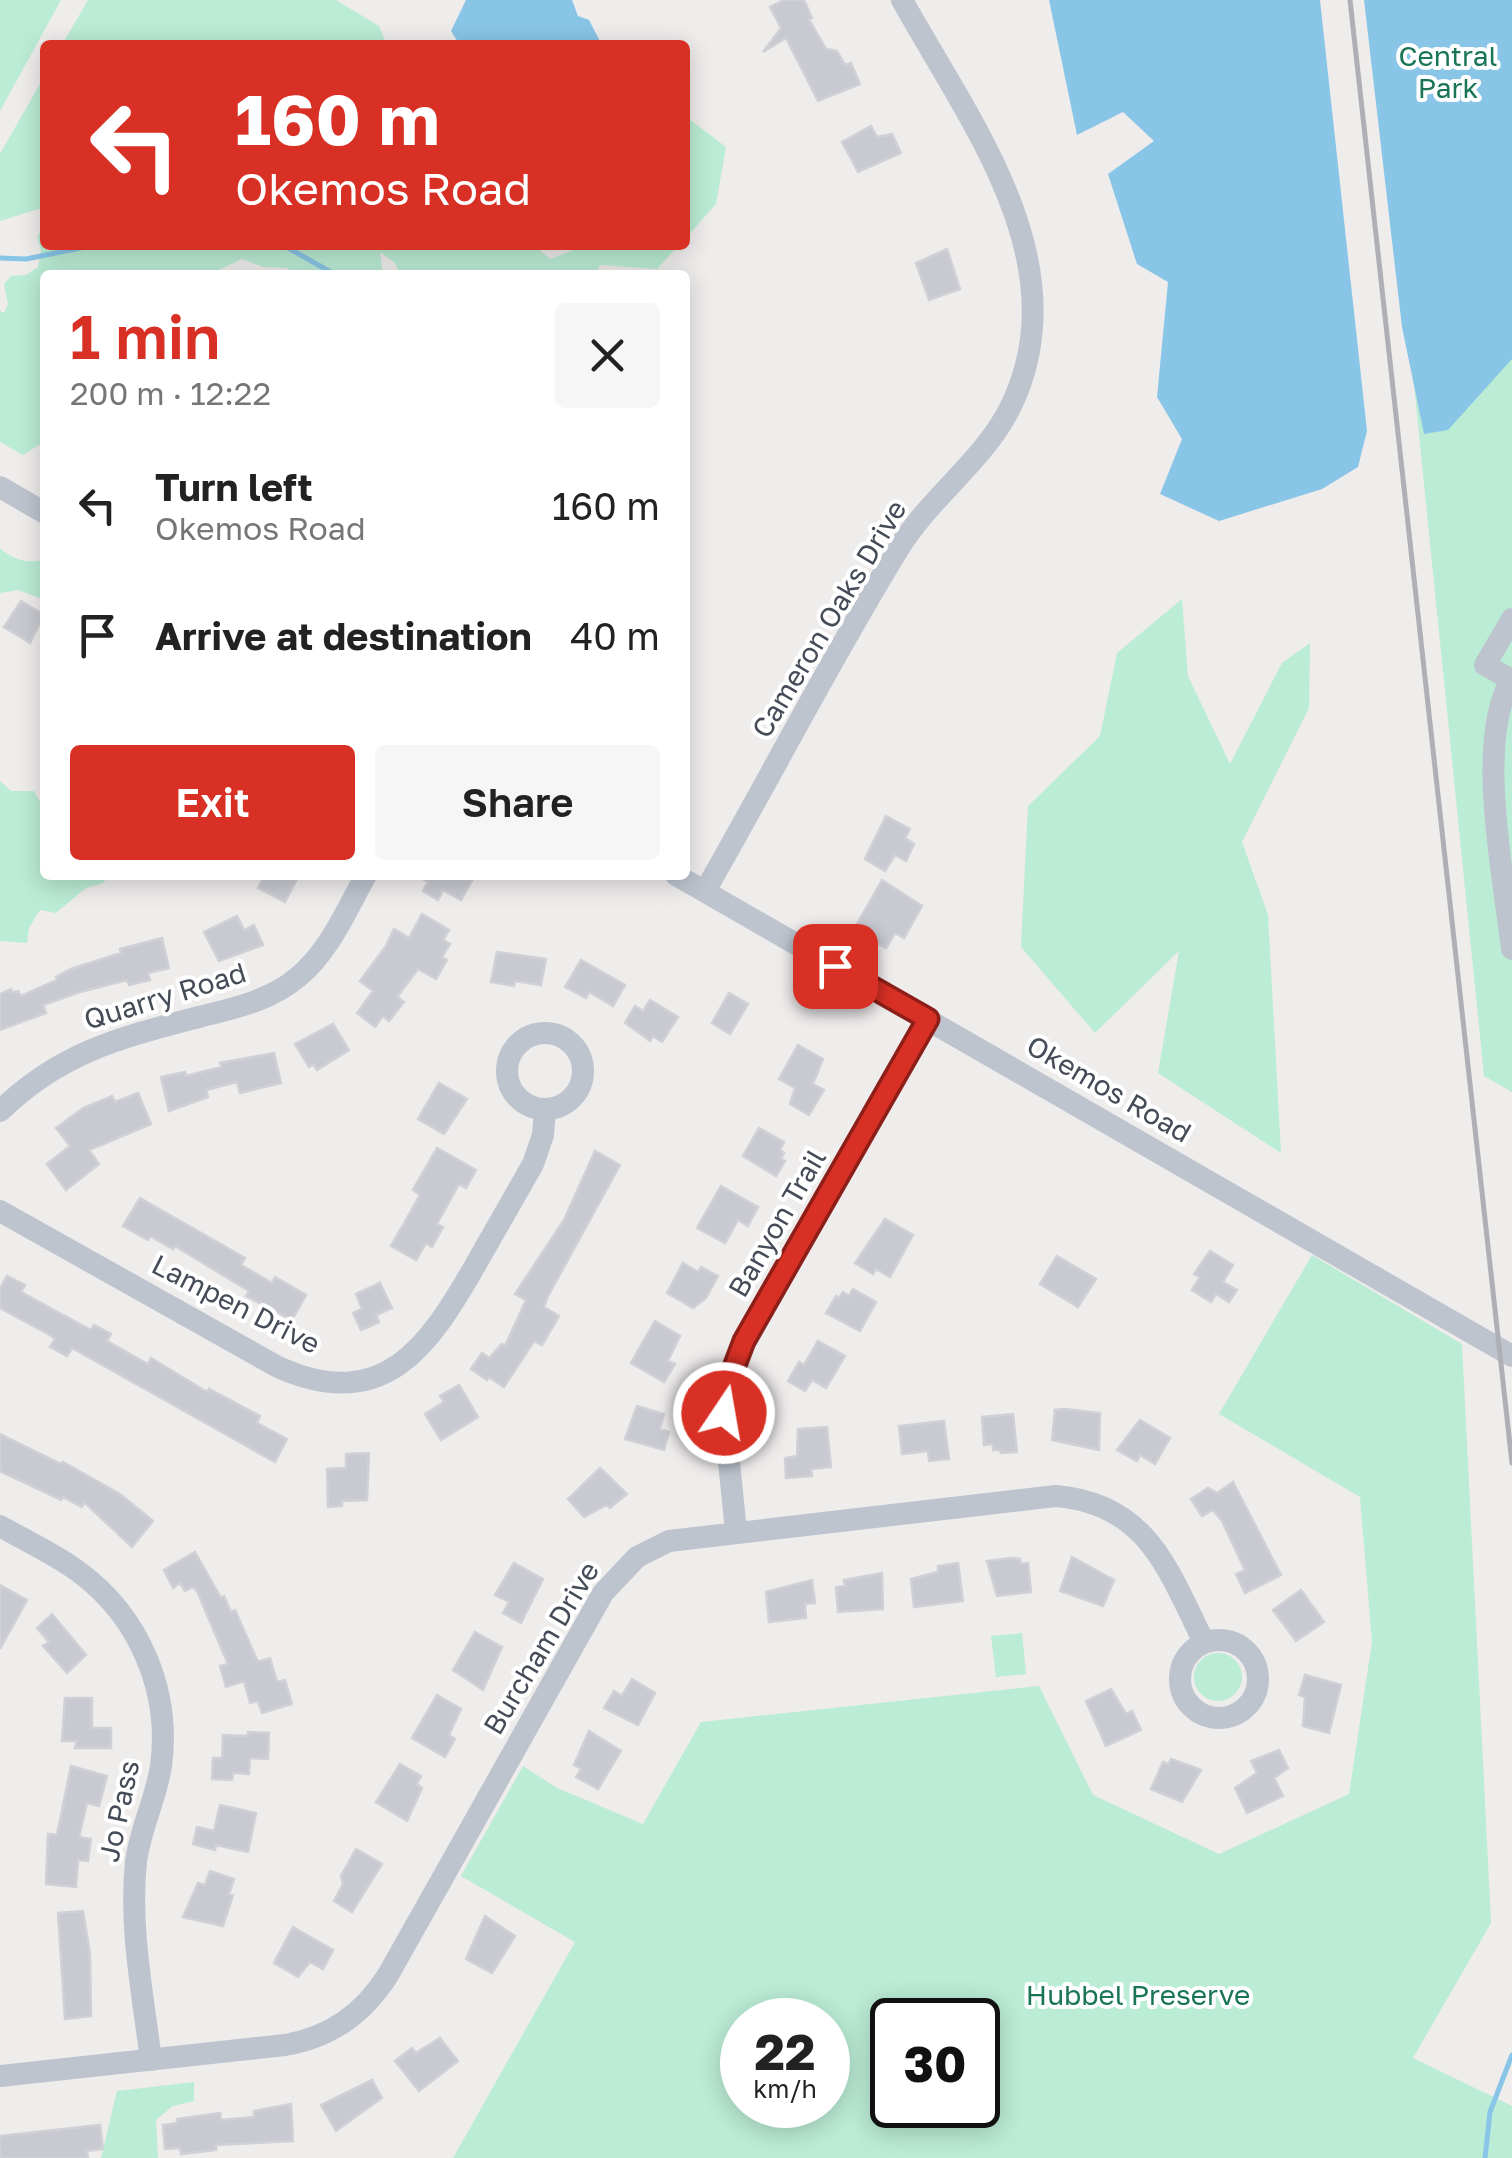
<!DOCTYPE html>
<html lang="en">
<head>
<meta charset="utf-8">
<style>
	body { margin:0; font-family:"Golos Text",sans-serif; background:#f6f6f6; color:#222; height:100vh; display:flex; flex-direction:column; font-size:38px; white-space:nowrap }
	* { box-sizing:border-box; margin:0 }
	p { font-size:32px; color:#767676 }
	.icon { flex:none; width:55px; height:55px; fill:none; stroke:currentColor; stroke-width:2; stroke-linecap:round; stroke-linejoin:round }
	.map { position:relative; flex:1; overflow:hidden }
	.sheet { position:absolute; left:40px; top:270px; width:650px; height:610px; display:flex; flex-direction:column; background:#fff; border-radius:10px; box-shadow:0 5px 25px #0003 }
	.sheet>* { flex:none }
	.banner { position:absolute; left:40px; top:40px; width:650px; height:210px; border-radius:10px; box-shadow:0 5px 25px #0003; background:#d93025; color:#fff; overflow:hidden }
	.speed { position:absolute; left:720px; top:1998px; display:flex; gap:20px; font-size:50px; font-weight:700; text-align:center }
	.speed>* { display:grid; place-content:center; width:130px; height:130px; border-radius:50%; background:#fff; box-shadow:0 5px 25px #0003; line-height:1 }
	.speed small { font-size:25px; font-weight:400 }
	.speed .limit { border:5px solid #111; border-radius:15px; background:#fff; color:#111 }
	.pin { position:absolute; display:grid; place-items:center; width:85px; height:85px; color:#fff; margin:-42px; border-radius:20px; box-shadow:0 5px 15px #0006 }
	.me { position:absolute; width:110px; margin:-55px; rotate:12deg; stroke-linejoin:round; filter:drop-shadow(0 0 8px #0008) }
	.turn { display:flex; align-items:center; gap:35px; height:210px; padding:0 30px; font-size:45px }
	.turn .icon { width:130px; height:130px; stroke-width:2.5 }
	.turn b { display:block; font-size:70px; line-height:85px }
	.round { display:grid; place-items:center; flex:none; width:105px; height:105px; border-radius:10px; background:#f6f6f6 }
	.headline { display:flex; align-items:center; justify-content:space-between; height:170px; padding:0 30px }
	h1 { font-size:60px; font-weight:600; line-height:75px; color:#d93025 }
	.action { display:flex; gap:20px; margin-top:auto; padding:20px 30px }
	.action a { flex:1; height:115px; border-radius:10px; background:#d93025; color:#fff; font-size:40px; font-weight:600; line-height:115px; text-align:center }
	.action a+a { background:#f6f6f6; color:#222 }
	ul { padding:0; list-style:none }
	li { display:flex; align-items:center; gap:30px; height:130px; padding:0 30px }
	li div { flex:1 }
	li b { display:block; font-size:38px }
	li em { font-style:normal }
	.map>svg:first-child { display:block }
</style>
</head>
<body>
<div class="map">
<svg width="1512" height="2158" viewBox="0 0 1512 2158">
	<rect width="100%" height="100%" fill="#efecec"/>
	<!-- green -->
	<path fill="#bbecd5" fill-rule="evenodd" d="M0,0H61L0,111Z
		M88,0H336L379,26L387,45H62Z
		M1375,0H1512V1092L1484,1076Z
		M45,75V207L0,221V154Z
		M685,116L726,147L716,204L685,239Z
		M45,222V245H349L356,249L358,245H534L550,259L587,245H679L657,269L600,265L596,275H400L395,263L380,252L383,275H289L288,268L263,267L242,259L208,275H45V441L23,455L0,442V311L4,313L8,304L4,284L11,276L26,275L38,267L41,250L37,237Z
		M0,548C11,559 30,565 45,559V600L18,590L0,593Z
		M1182,599L1188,676L1230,764L1282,663L1310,643L1309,708L1242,842L1268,915L1281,1153L1158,1073L1179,951L1095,1033L1021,947L1028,806L1100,736L1117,653Z
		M0,781L11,791H34L45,811V875H112L101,884L86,888L56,913L40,910L29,928L27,943L0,941Z
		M1312,1255L1462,1344L1491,1923L1413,2058L1512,2106V2158H453L575,1942L461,1876L523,1766L557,1788L643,1824L701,1722L1039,1686L1093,1795L1219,1854L1349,1794L1372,1642L1360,1497L1219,1414ZM742,2020H828V2105H742ZM892,2020H978V2105H892Z
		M1022,1633L1026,1674L996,1677L991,1636Z
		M1194 1677a24 24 0 1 1 48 0a24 24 0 1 1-48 0Z
		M194,2082V2101L173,2106L156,2120L158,2158H101L117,2091Z"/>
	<!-- water -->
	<path fill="#89c5e7" d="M466,0H572L578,16L589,20L602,45H460L451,31Z
		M1049,0H1320L1367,431L1358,467L1322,489L1219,521L1160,494L1182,439L1157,397L1168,282L1137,264L1108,174L1154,141L1123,112L1077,135Z
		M1364,0H1512V359L1448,430L1424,434L1402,327Z"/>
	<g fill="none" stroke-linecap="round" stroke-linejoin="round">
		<!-- stream -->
		<path stroke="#89c5e7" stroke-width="5" d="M283,245L336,275
			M0,258L26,259L95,245
			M1485,2158L1490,2112L1512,2055"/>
	</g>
	<!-- building -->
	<path fill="#c9cad1" stroke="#d0d1d7" stroke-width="2.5" d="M784,0H804L812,18L809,20L826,49L837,51L845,65L851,63L860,84L818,101L786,38L763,52L781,28L770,7Z
		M871,126L877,137L892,134L901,153L858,172L842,142Z
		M947,249L960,289L929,300L916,263Z
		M21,601L44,615L30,643L4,627Z
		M886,816L910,829L905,838L914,844L906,861L895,855L885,871L865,859Z
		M265,875H299L285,902L258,888Z
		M416,875H475L461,900L443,890L438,900L423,891L428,882Z
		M882,880L922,906L904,938L895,933L886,948L867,938L870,932L857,924Z
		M422,914L449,930L443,940L450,944L442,957L447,960L436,979L418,969L397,997L404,1002L389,1021L383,1016L375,1027L357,1013L373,991L360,981L386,946L394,929L409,938Z
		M237,916L244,930L254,925L263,945L219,961L204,932Z
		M162,938L169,968L148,973L150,980L129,985L127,980L80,992L43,1005L46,1013L0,1030V994L11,989L12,993L18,991L21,996L57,980L56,977L71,969L121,953L120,949Z
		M497,952L546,959L541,985L515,981L514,986L491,982Z
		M581,960L625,985L613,1006L589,992L586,998L565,987Z
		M729,993L748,1004L730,1034L712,1023Z
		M650,1000L678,1017L662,1042L653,1036L650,1041L625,1023L635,1006L643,1011Z
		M333,1024L349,1050L317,1070L313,1064L309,1067L295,1044Z
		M798,1045L823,1059L813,1084L824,1090L809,1115L790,1104L795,1088L779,1079Z
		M274,1053L281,1083L240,1093L237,1082L206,1090L208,1097L169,1111L161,1077L185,1072L186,1076L221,1067L220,1063Z
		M439,1083L467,1099L444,1134L418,1119Z
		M138,1093L151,1124L89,1150L99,1164L66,1190L47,1164L70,1146L56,1128L83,1108L112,1096L115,1102Z
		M759,1128L784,1142L780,1150L784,1153L781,1159L785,1161L776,1176L743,1156Z
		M437,1148L476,1170L466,1188L459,1184L437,1224L443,1227L432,1247L426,1243L416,1260L391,1246L420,1195L413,1190Z
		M595,1151L620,1165L547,1298L544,1307L559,1316L542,1345L534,1341L504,1387L489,1377L487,1380L471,1369L482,1353L489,1358L502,1344L505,1346L526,1300L515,1294L564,1220Z
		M721,1186L758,1207L748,1226L738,1220L725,1243L697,1228Z
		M140,1198L245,1258L241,1265L272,1283L275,1277L306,1295L292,1320L246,1296L249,1291L175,1246L173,1249L150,1236L148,1240L123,1226Z
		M885,1219L913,1235L890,1277L876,1269L873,1274L855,1263Z
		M1210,1251L1233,1265L1223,1282L1237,1290L1229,1302L1216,1294L1211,1302L1192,1290L1200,1277L1194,1274Z
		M1057,1256L1096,1279L1078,1307L1040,1284Z
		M683,1263L698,1272L701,1267L718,1276L706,1298L693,1308L667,1293Z
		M7,1276L25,1285L21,1292L91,1330L94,1325L111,1334L107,1341L148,1364L151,1358L207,1392L209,1389L260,1416L257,1423L287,1439L275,1462L72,1348L67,1356L50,1347L55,1339L50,1335L0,1308V1289Z
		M380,1283L392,1308L376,1315L379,1322L361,1330L353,1313L362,1309L356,1294Z
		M853,1289L876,1302L860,1331L826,1313L836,1296L839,1298L843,1292L849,1296Z
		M655,1321L680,1336L668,1361L675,1364L664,1382L631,1363Z
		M818,1341L845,1356L826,1388L812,1380L805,1391L788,1381L799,1362L804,1365Z
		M459,1385L478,1417L441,1440L425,1414L444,1402L440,1396Z
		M637,1406L664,1414L660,1429L669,1432L664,1450L625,1439Z
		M1065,1409L1100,1413L1099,1450L1052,1440L1055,1410Z
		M1013,1414L1017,1452L1001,1453L1000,1450H993V1444L984,1445L982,1417Z
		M1140,1420L1170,1438L1155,1464L1140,1455L1137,1461L1117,1450Z
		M944,1421L949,1459L929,1461L928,1451L902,1454L899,1426Z
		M827,1427L831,1467L811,1469L812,1476L786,1478L785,1458L797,1456L798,1429Z
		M0,1434L61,1464L63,1462L120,1494L153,1521L132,1547L84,1502L82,1507L63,1497L61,1500L0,1471Z
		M369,1453L367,1500L342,1501V1506L328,1507L327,1469L346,1468V1454Z
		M600,1468L627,1494L610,1508L607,1505L584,1517L568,1499Z
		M1233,1482L1281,1575L1245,1593L1236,1574L1245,1570L1222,1521L1213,1510L1202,1516L1191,1499L1208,1488L1217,1493Z
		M195,1552L221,1598L224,1596L231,1612L235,1610L258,1662L270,1658L277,1682L285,1680L292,1704L262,1713L258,1701L250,1703L244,1681L226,1687L220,1666L228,1664L197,1591L193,1587L185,1591L180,1583L173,1588L164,1570Z
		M1072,1557L1114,1580L1103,1606L1060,1591Z
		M1011,1558L1020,1559L1021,1564L1028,1563L1031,1592L997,1596L987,1561Z
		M514,1563L543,1579L521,1623L503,1613L509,1602L495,1595Z
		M958,1563L963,1601L914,1607L911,1579L938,1572V1566Z
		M882,1573L883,1609L838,1612L836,1587L845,1586L844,1580Z
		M812,1580L815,1603L805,1604L806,1618L769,1622L766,1592Z
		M0,1585L27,1600L0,1649Z
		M1301,1590L1324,1622L1296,1641L1273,1610Z
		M52,1614L86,1655L67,1673L43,1646L49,1642L37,1628Z
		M475,1632L502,1647L483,1690L453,1670Z
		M1305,1675L1341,1685L1329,1733L1303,1726L1305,1697L1299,1695Z
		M632,1679L655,1693L638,1725L604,1708L614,1691L622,1696Z
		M1111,1689L1126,1714L1132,1711L1141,1730L1106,1746L1086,1701Z
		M437,1695L461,1709L449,1735L455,1739L445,1757L412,1738Z
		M65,1698H92V1728H111V1748H75L77,1741H62Z
		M589,1731L621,1751L598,1789L576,1777L581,1769L574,1765Z
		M248,1732L269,1733L268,1759L250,1758L249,1774L233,1773L232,1780L212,1779L213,1758H222L223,1735L248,1736Z
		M1279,1750L1288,1768L1274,1778L1283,1796L1247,1813L1235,1788L1257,1773L1251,1761Z
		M1171,1759L1201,1770L1182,1802L1151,1789L1163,1762L1169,1764Z
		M400,1764L421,1776L417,1784L422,1788L407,1821L376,1802Z
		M71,1766L107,1776L99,1806L87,1803L79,1837L91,1839L88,1861L78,1860L76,1887L46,1884L48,1834L57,1835Z
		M220,1805L256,1813L248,1852L216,1845L215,1850L193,1844L197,1827L214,1831Z
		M356,1849L382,1864L352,1912L334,1901L343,1884L341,1876Z
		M210,1871L234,1879L229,1894L233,1895L223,1926L183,1917L198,1883L205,1885Z
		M83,1911L90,1954L91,2016L65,2019L58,1913Z
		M485,1916L515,1936L492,1973L466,1959Z
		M293,1927L333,1950L323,1969L310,1962L298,1977L274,1963Z
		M440,2038L458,2061L419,2091L395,2061L412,2048L416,2053Z
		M372,2080L382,2098L336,2131L321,2105Z
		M291,2104L293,2141L216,2145V2150L181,2154L180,2148L165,2149L163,2125L177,2123V2119L220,2113L221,2120L254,2117V2111Z
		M100,2125L103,2149L87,2151L88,2158H0V2136Z"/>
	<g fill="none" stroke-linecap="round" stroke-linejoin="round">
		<!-- minor -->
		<path stroke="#bdc4ce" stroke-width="22" d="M0,487L45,513
			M1512,619L1485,665L1512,680
			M1511,680C1475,743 1504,876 1512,949
			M676,875L1512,1356
			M705,891C770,778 830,660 899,548C931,496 984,461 1011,406C1080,263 969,121 902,0
			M507 1071a38 38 0 1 1 76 0a38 38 0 1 1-76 0Z
			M0,1111C61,1052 119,1038 199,1017C234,1008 270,1001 298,977C329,952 347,909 366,875
			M0,1211L278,1367C384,1415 429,1346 476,1264C495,1231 514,1197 533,1164L543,1135L545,1109
			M0,1526C26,1541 55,1554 79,1572C140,1617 171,1692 161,1766C156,1799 140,1829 136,1862C129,1926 143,1996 151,2060
			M736,1531L724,1413L736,1359L928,1019
			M1180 1679a39 39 0 1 1 78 0a39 39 0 1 1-78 0Z
			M0,2076L285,2045C331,2037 363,2014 388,1975L603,1593L637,1557L669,1541L1056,1496C1148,1504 1168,1570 1204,1642"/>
		<!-- rail -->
		<path stroke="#aeb0b6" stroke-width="5" d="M1350,0L1512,1463"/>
	</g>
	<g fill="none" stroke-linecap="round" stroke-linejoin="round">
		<!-- route casing -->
		<g stroke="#8d1f18" stroke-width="25">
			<path id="route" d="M724,1413L730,1378L744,1341L928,1019L835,966"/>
		</g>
		<!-- route -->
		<use href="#route" stroke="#d93025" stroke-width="18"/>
	</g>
	<g text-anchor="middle" stroke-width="8" stroke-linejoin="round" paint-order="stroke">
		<!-- park labels -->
		<g font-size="28" fill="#1a7556" stroke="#fff">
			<text x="1448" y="66">Central<tspan x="1448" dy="32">Park</tspan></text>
			<text x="1138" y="2005">Hubbel Preserve</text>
		</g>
		<!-- street labels -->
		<g font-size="28" fill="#454c58" stroke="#fff">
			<text transform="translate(829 619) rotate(-59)" y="10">Cameron Oaks Drive</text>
			<text transform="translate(165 996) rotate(-17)" y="10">Quarry Road</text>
			<text transform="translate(1109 1089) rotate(30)" y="10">Okemos Road</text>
			<text transform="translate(777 1223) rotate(-60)" y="10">Banyon Trail</text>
			<text transform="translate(236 1304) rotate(27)" y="10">Lampen Drive</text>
			<text transform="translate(541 1648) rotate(-59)" y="10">Burcham Drive</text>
			<text transform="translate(119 1811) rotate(-78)" y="10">Jo Pass</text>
		</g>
	</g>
</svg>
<div class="speed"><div>22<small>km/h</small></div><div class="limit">30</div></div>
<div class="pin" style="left:835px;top:966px;background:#d93025"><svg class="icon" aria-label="arrive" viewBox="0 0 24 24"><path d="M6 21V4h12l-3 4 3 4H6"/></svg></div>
<svg class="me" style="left:724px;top:1413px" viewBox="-20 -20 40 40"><circle r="17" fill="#d93025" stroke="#fff" stroke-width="3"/><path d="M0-11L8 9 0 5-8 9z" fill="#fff"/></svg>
<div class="banner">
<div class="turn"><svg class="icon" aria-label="left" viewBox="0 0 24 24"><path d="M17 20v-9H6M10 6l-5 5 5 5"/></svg><div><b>160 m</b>Okemos Road</div></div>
</div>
<section class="sheet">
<div class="headline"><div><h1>1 min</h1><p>200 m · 12:22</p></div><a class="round"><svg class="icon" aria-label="close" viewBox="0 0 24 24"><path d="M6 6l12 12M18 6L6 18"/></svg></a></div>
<ul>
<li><svg class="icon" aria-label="left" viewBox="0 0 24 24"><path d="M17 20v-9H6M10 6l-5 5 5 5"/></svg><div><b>Turn left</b><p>Okemos Road</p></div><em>160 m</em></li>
<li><svg class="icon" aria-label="arrive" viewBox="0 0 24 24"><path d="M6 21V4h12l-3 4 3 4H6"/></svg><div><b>Arrive at destination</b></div><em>40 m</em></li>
</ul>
<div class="action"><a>Exit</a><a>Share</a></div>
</section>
</div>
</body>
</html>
